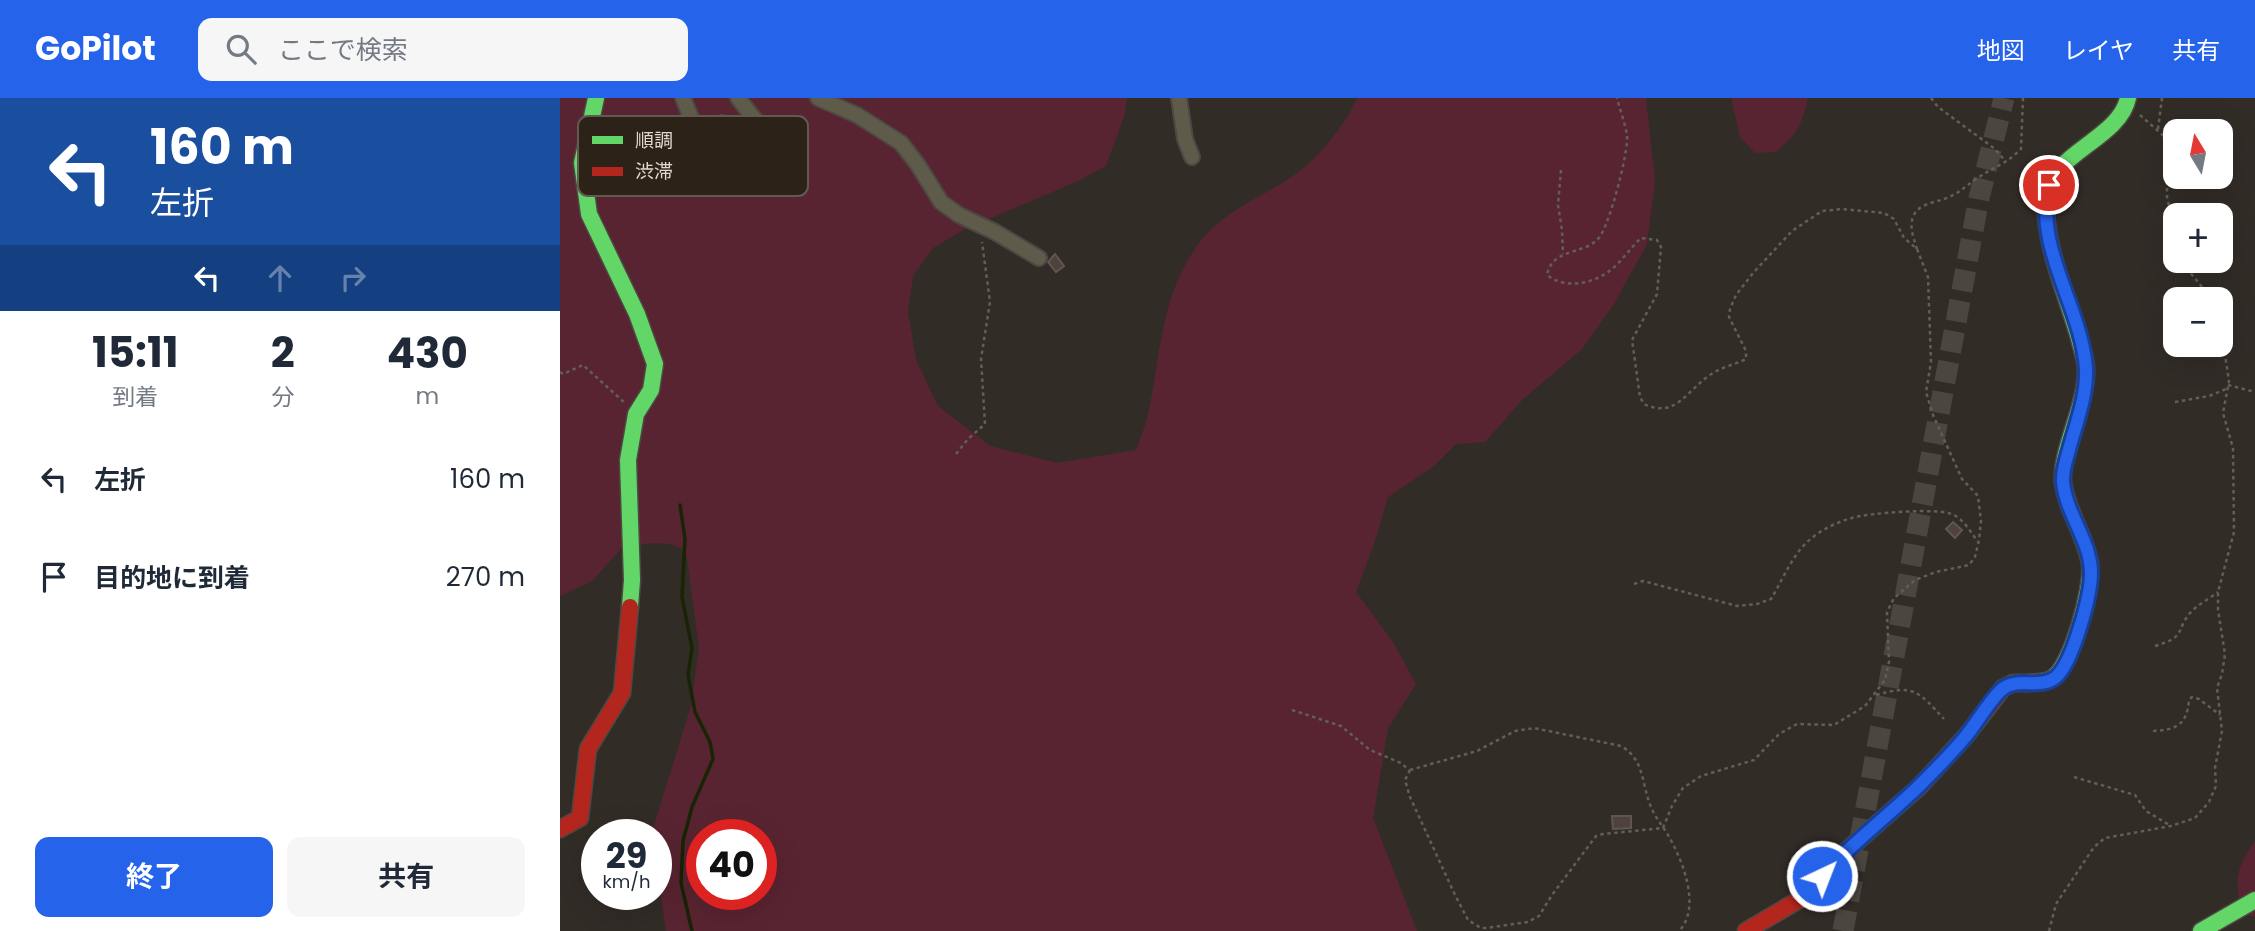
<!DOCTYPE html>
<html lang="ja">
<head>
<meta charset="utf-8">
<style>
	body { margin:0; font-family:Poppins,"Noto Sans JP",sans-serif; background:#f6f6f7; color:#1f2937; height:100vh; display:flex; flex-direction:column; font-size:26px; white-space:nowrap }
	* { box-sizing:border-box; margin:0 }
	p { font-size:23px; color:#747a83 }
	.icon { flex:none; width:38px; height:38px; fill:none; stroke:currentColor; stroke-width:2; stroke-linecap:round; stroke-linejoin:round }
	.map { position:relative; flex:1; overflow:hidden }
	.panel { display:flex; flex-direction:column; background:#fff; width:560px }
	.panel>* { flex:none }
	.guide { background:#1a4fa0; color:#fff; overflow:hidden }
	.needle { width:46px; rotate:350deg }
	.fabs { position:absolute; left:1603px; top:21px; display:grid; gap:14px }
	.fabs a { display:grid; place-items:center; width:70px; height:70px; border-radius:14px; background:#fff; box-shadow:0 7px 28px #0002; font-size:35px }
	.speed { position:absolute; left:21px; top:721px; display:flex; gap:14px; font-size:35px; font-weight:700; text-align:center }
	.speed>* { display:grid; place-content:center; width:91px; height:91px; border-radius:50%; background:#fff; box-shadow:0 7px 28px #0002; line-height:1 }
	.speed small { font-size:18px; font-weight:400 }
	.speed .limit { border:10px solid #d22; background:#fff; color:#111 }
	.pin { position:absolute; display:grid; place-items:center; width:60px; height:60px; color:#fff; margin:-30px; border:4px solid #fff; border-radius:50%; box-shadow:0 2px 7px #0007 }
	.me { position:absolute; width:77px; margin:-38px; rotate:43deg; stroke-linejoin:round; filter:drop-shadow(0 0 5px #0008) }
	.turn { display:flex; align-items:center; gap:24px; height:147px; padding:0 35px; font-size:32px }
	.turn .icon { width:91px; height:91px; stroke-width:2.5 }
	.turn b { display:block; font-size:49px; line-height:60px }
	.lanes { display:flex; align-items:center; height:66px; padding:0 35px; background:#0003; justify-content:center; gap:35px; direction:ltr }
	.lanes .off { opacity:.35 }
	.eta { display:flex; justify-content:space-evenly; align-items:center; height:119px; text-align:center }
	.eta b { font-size:42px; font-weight:700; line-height:49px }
	.action { display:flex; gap:14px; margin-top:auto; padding:14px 35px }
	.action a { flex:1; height:80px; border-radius:14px; background:#2563eb; color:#fff; font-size:28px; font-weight:700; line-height:80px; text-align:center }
	.action a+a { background:#f6f6f7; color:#1f2937 }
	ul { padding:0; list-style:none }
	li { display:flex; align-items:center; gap:21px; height:98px; padding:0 35px }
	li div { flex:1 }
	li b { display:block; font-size:26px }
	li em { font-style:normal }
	header { display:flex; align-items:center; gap:42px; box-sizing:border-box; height:98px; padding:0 35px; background:#2563eb; color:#fff }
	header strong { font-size:33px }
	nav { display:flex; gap:38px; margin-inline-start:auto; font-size:24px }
	.search { width:490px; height:63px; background:#f6f6f7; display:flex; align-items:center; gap:18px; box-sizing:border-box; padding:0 24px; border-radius:14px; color:#747a83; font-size:26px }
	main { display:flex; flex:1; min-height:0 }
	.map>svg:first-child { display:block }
</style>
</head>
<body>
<header>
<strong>GoPilot</strong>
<div class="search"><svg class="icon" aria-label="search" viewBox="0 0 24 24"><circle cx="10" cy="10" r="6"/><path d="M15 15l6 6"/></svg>ここで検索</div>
<nav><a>地図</a><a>レイヤ</a><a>共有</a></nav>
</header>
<main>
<section class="panel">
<div class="guide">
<div class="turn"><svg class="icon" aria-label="left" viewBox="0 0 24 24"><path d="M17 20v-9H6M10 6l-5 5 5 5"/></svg><div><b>160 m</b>左折</div></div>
<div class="lanes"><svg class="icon" aria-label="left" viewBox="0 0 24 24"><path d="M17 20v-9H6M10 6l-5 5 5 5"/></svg><svg class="icon off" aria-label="ahead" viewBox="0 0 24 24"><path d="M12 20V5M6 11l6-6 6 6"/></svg><svg class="icon off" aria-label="right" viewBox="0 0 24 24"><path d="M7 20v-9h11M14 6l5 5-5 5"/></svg></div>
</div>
<div class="eta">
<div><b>15:11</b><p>到着</p></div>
<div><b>2</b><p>分</p></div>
<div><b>430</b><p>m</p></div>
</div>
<ul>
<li><svg class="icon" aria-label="left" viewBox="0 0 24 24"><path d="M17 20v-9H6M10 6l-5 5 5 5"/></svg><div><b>左折</b></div><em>160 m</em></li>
<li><svg class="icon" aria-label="arrive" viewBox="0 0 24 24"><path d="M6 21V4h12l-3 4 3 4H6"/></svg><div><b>目的地に到着</b></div><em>270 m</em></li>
</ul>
<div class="action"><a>終了</a><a>共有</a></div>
</section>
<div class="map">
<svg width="1695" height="833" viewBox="0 0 1695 833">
	<rect width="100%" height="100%" fill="#322c27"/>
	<!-- green -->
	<path fill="#592431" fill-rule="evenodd" d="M0,0H567L565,16L546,68L516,84L405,131L373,150L353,178L348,214L356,262L378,308L430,348L497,365L576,352C580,341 585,329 588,317C601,256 600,198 639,145C665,110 710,97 742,71C761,57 789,21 797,0H1086L1095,83L1087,146L1054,206L1022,251L963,301L925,344L896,346L874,368L828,399L814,446L796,494L833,544L856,586L828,630L813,720L857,833H106L96,766V737H92V734L131,608L139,550L127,460L122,451L111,446L93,445L62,450L32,483L0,498ZM142,737H201V796H142Z
		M1171,0H1248C1242,27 1237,36 1216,54L1195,55L1180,39Z
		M1695,743V819L1683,815C1673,783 1676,770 1695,743Z"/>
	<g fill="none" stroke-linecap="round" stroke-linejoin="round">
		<!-- stream -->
		<path stroke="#192404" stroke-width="3.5" d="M120,407L125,441L122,499L132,550L128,577L135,614L150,644L153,661L132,709L123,743L121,785L132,833"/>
	</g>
	<!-- building -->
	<path fill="#51413b" stroke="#5d5653" stroke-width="2" d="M495,156L504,168L496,174L488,164Z
		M1393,424L1402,432L1395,440L1386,431Z
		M1052,718H1071V730L1053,731Z"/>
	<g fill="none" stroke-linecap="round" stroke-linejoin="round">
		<!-- primary-tunnel -->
		<path stroke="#4c4640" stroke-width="21" stroke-dasharray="21 10" stroke-linecap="butt" d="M1283,833L1419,100L1444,0"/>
		<!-- street casing -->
		<g stroke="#4d4843" stroke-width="18">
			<path id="street" d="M123,0L146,56L152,65L159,67L164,54L158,29L162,25L188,48L195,46L201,37L200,28L178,0
				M258,0L297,17L341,45L358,67L381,104L399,117L435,134L479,160
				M619,0L625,41L632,59"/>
		</g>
		<!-- fast casing -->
		<g stroke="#4d4843" stroke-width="19">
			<path id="fast" d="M36,0L22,65L29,116L77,216L95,266L91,292L76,316L68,362L72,482L70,509
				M1468,585C1476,584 1486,585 1493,580C1512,567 1533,489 1530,466C1526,438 1507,414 1503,385C1500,352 1527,307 1526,271C1526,261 1521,250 1519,240C1507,197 1483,145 1486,100C1489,55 1559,42 1568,0
				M1641,833L1695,802"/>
		</g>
		<!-- jam casing -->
		<g stroke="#4d4843" stroke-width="19">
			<path id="jam" d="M0,731L20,720L28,651L62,595L70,509
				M1186,833L1247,797L1283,756L1359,689L1406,638L1443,590L1453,585H1468"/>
		</g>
		<!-- path -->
		<path stroke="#625f54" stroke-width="2.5" stroke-dasharray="3.5 3.5" stroke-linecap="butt" d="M1371,0L1378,9L1435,51L1446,64
			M1580,17L1615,48
			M1598,31L1602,0
			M1607,41V99L1615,134
			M1001,72L998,107L1002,132L1003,156
			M1357,151C1354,141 1349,129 1353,119C1358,106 1373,105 1384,101C1399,96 1404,89 1416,81C1433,69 1445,67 1461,51L1463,0
			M1625,163L1628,172L1652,201
			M0,274L3,276L23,267L66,306
			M1668,287L1695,294
			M1615,304L1649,298L1666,291
			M396,356L408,341L425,326L421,261L430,204L422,144
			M1074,486L1083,483L1177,508L1197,506L1211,501C1222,483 1230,462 1245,446C1257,434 1276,424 1292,420C1308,415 1381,409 1394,417C1405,423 1411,435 1419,445
			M1595,548C1630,538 1613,531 1634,511C1641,505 1650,500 1658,494
			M1316,597C1354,586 1358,593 1384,621
			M732,612L781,628L810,652L841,665L849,672
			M1593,633C1616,632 1627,627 1629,602L1632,599L1639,601L1660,617
			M850,672L845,682L850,699L895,797L908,822L921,830H927L968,824L979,818L992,797L1036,738L1043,736L1103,730L1112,708L1123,690L1141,678L1194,662L1219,636L1237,626L1274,627L1305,608L1325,582L1329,564L1327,514L1334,500L1355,482L1376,474L1409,467L1415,459L1419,442L1421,423L1418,398L1402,381L1373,317L1366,294L1371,264L1368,179L1357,151L1344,140L1334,121L1324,115L1282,111L1262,113L1232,133L1193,175L1176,197L1170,211L1169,219L1186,253V261C1174,267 1161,269 1150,277C1126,293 1116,321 1084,306L1080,299L1072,242L1097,196L1101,149L1097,142L1081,140C1069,151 1059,168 1045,176C1027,187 1003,190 987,177C992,150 1023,157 1038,141C1049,130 1069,53 1067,37C1065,25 1060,12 1057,0
			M850,672L917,653L955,633L974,630L1061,648C1085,662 1081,685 1091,709C1095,719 1102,727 1108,737C1122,761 1142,809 1119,833
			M1514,679L1575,697L1586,713L1611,728
			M1489,833L1496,806L1534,749L1545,740L1611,728L1635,720L1649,704L1656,688L1655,670L1662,633L1657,590L1662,576L1665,556L1658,512V494L1674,434L1673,350L1663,315L1669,283L1661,231"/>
		<!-- street -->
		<use href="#street" stroke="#5f5b4b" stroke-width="14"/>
		<!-- fast -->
		<use href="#fast" stroke="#63d668" stroke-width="16"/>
		<!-- jam -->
		<use href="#jam" stroke="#b3261e" stroke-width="16"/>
	</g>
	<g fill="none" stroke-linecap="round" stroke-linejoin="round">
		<!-- route casing -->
		<g stroke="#184099" stroke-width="18">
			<path id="route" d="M1262,778C1292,745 1327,719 1359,688C1375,672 1392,655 1406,638C1418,623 1428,605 1441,592C1456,578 1481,592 1496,579C1513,564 1531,497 1531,475C1531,443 1506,416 1503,384C1502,372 1507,360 1510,348C1517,323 1527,297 1526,271C1522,210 1474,150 1489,87"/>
		</g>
		<!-- route -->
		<use href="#route" stroke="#2563eb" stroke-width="12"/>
	</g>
	<!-- legend -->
	<rect x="18" y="18" width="230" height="80" rx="10" fill="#2c2218" stroke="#625950" stroke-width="2"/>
	<rect x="32" y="38" width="31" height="8" fill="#63d668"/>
	<rect x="32" y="69" width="31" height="9" fill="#b3261e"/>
	<g font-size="19" fill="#dfd8d1">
		<text x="75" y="49">順調</text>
		<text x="75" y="80">渋滞</text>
	</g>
</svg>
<div class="fabs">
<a><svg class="needle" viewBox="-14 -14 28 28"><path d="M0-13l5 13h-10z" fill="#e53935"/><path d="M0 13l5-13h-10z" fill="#747a83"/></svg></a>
<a>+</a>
<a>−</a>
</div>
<div class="speed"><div>29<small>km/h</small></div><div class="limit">40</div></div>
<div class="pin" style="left:1489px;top:87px;background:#d93025"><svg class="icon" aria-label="arrive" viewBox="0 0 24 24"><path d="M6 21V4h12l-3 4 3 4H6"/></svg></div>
<svg class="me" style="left:1262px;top:778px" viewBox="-20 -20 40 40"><circle r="17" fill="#2563eb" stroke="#fff" stroke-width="3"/><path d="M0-11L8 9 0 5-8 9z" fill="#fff"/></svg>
</div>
</main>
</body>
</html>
